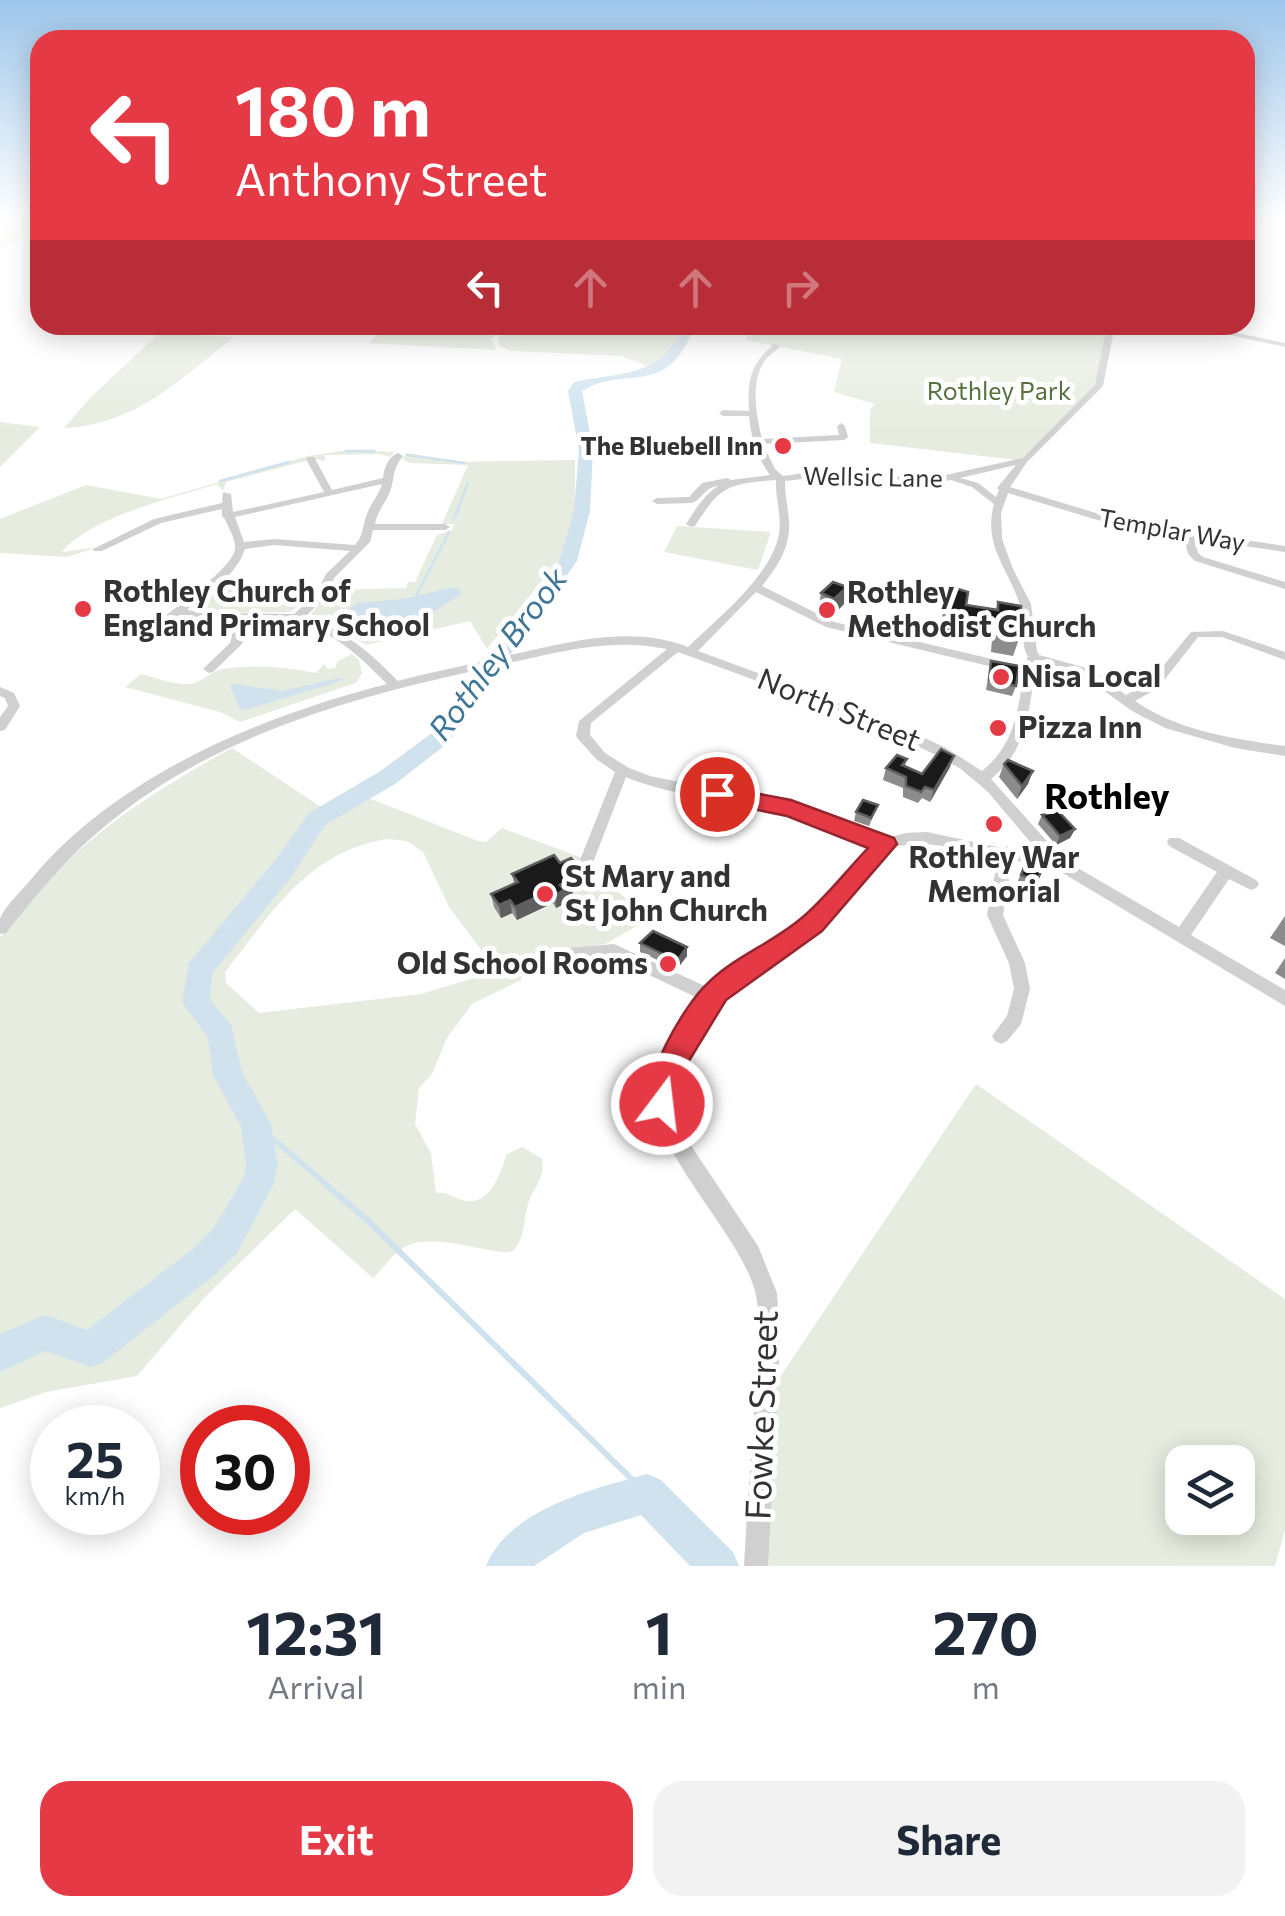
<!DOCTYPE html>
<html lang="en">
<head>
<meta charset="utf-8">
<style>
	body { margin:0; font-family:Commissioner,sans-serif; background:#f2f2f3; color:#1f2937; height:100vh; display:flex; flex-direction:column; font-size:38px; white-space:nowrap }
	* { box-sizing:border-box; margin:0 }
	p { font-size:32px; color:#747a83 }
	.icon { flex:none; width:55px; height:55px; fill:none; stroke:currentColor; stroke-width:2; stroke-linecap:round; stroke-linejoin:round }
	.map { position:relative; height:1566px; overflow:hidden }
	.sheet { display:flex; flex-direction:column; background:#fff; flex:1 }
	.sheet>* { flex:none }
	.hud { position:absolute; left:30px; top:30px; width:1225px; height:305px; border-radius:30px; box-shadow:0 5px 25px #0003; background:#e63946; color:#fff; overflow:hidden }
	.tools { position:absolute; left:1165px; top:1445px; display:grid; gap:20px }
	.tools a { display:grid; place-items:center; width:90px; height:90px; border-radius:20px; background:#fff; box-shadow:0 5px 25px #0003; font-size:50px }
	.speed { position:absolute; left:30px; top:1405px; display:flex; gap:20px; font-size:50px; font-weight:700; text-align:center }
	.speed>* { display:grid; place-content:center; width:130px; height:130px; border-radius:50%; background:#fff; box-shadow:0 5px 25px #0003; line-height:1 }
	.speed small { font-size:25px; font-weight:400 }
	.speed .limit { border:15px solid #d22; background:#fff; color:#111 }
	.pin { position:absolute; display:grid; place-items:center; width:85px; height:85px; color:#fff; margin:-42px; border:5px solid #fff; border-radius:50%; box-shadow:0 2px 10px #0007 }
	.me { position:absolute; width:110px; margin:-55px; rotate:15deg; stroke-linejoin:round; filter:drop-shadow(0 0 8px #0008) }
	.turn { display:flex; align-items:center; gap:35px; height:210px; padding:0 40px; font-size:45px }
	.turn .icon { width:130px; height:130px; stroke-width:2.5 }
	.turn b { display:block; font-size:70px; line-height:85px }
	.lanes { display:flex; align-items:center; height:95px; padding:0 40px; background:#0003; justify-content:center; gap:50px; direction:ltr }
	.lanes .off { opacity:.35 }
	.eta { display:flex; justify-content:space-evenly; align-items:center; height:170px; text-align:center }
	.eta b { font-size:60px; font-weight:700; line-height:70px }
	.action { display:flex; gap:20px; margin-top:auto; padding:20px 40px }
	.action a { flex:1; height:115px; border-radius:30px; background:#e63946; color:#fff; font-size:40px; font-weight:700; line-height:115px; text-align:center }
	.action a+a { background:#f2f2f3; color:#1f2937 }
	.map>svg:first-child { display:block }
</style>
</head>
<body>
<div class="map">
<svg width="1285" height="1566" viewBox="0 0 1285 1566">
	<rect width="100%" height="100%" fill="#fff"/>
	<!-- green -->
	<path fill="#e6ecdf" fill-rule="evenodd" d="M0,216H40V230L0,249Z
		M386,325H1107L1105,354L1094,388L1027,456L1017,460L870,443V410L875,404L834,392L842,359L746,340L747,333L686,332L672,358L655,369L621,356L510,351L499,345V333L491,339L496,350L369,343Z
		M159,333L234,337C180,379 136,425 64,428L90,398Z
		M0,422L40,427L0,467Z
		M348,450L395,452L390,457L380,454L325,455V461L313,459L226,482L223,491L217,484C175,497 90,517 62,552L97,547L67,557L0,553V519L86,485L161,499L308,456Z
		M406,453L455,462L575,460V512L559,560L487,649L470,621L366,645L311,614L330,590L406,588L408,582H415L437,535L452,530L454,524H442L468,465L410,463L403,459Z
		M677,526L770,532V535L758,570L664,552Z
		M221,582L310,598L290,612L226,613L191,608Z
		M352,654L359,660L362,673L356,683L240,722L220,712L125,687L141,674C155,677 170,684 186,684C200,685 209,672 222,669C253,664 285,667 316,673L324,664L328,669L335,668L338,661Z
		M232,748L333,815L366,797L478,841L486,842L502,828L580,857L591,861L589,866L649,919L605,944L524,958L521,980L472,1004L447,1038L432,1074L419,1088L415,1124L431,1153L436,1193C447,1192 448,1195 459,1199C489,1211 500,1174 507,1154L522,1147L541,1158C547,1174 535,1186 529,1201C524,1214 525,1243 512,1251C502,1258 438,1231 406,1246C394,1252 383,1269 373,1278L295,1209L204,1298L137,1376L46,1392L0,1408V938C63,850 139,799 232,748ZM386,839L407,841L423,852L449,907L497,971L421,994L259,1013L226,983L225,972C272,913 306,853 386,839Z
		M976,1084L1285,1299V1530L1275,1566H764L774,1386ZM1182,1462H1238V1518H1182Z"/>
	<!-- water -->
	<path fill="#cfe2ee" d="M453,587L461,589L460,595C430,614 373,656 344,613L357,603L404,599Z
		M338,678L344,680L245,710L240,709L230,686L235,684L283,691Z"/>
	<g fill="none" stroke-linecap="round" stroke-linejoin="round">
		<!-- stream-far2 -->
		<path stroke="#cfe2ee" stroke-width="2.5" d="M346,451H374
			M408,455L465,463
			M220,481L289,462
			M454,519L468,483
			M416,596L449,532"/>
		<!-- stream-far1 -->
		<path stroke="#cfe2ee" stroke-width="5" d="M256,1124L327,1185"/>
		<!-- stream -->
		<path stroke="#cfe2ee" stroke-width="6" d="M324,1183L366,1219L647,1494"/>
		<!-- river -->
		<path fill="#cfe2ee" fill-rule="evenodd" d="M674,325H686L692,332C665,398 624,365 582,391L593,450L590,511L577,561L448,743L395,784L325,825L291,877L212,974L210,999L231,1025L242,1072L271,1124L278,1166L273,1185L237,1253L217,1273L104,1362L91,1367L45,1351L0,1372V1334L45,1315L87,1330L193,1249L213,1229L243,1179L246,1166L241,1127L213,1075L208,1038L182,1002L189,963L273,863L309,813L379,772L432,733L559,561L574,511L579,450L568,391L574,382C616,373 661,377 680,332Z
			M647,1474L661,1480L733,1552L739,1566H690L641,1515L584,1533L534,1566H486C509,1509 593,1489 647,1474Z"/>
		<!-- minor -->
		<path fill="#d0d0d0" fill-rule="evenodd" d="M1107,325H1115L1103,386L1027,462L1010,487L1129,523L1285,546V552L1195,539L1198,553L1203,557L1285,582V589L1195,561L1188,554L1184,537L1124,528L1008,493L1001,513L1002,539L1013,569L1031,604L1037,651L1039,655L1090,669L1126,695L1150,682L1191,632L1223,631L1285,652V660L1222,637H1198L1158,688L1135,701C1178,731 1234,739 1285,746V756L1235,748L1165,728L1132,711L1082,675L1037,662C1027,708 1032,745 991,779L1045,839L1071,864L1179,927L1217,872L1169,846L1167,842L1169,838H1179L1256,880L1259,884L1256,888L1251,890L1229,879L1191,935L1285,990V1006L1061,872L1046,859L1031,862L1012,861L1003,915L1025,963L1030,989L1021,1024L1007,1041L1001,1044L995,1041L992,1036L1007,1016L1014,989L1009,963L987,915L998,858C961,850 927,838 890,848L819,929L722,997L679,1066L673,1083V1109L686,1138L758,1246L777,1293L780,1342L768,1566H744C747,1510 751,1454 755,1398C757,1365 763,1322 755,1291C738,1228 640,1142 656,1080C664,1051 686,1025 702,1000L613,958L570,962L564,960L562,955L564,950L570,948L614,944L709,988L807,919L875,846C836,830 797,815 756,806C712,797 668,795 626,777L594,860L592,864H582L580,860L615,772L596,759L578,739L576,736L579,721L667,649C606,636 547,655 487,668C352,697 212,736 104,827C66,858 36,895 6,933L0,934C0,929 0,924 0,919C3,908 25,887 33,877C118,775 262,716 387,684C342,638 314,617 248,620L242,644L213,672L209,673L203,669L230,643L236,620H209L180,615L168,624H160V620C176,607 233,568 235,549C236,539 228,527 225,519L222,516V509L161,523L102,551H94L93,549L154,519L222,503L223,492L231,494L233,512L324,492L306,459L308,457H314L332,490L383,478C384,468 388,457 398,453L403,456C390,473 396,478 389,494C384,505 377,512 375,524H445L450,527L445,530H373L370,542L335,577L325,597L305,617C341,627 372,654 398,681C430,672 464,666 497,658C558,645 627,623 688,647C718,618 772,575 779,534C782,516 775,498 776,480C728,484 721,485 695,526L691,527L686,524C695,510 704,495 718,486C703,488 704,498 692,503L657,504L652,501L657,498L689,497L702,483L727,478L731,480L770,475C757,457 751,438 749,416H723L719,413L723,410L749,411C747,381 750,364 774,344L781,346C777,350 772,353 768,357C749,377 756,415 762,439L839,435L837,426L841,423L845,426L848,437L844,440L763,444L775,469L783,476L819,471L932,478L1023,458L1095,385ZM1016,465L997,488L999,490L996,497L978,483L960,478ZM819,477L932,484L951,480L972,487L994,504C983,545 1007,567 1019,602C1025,620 1019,639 1028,657L1024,664C1020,704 1016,744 982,771L946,748L893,723L698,651L756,592L826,627L1005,670L1009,669L1011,666L1009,663L834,622L762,586C777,567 791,547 789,521C788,508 785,495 785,481ZM382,484C379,495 371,503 367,514C362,526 364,535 355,545L274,539L244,542L235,517ZM274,545L350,551L326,574L316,594L294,614L209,613L187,610C208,593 237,575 245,549ZM678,652L856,717L936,755L961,769L988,792L1037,850H1012L1006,846L1002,848L927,832L906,833L886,838L789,804L650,776L629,768L605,753L590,735L591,723Z
			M1183,325H1198L1285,343V347Z
			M0,687L14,693L20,706L5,730L0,731V717L8,706L5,698L0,696Z"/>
	</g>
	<!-- wall -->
	<path fill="#8c8c8c" d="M949,586L966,605L996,609L998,602L1019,639L1013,656L991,652L992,639L939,630Z
		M847,587L844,604L831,617L818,610L821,593Z
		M991,661L1016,686L1012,696L986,690Z
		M907,759L905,766L922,774L950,767L930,802L922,798L918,803L903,797V788L883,780L886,768Z
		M1004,764L1028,784L1017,799L999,777Z
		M878,805L869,826L854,821L856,812Z
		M1042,815L1075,829L1070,838L1056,845L1038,824Z
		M1027,859L1045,862L1031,894L1015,888Z
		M560,863L579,880L572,883L573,893L565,897L566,903L556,908L553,903L517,920L512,913L501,918L494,907L491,894L514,883L512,874Z
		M1285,916V946L1270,938Z
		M640,943L687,947V956L677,969L640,952Z
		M1285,958V979L1275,973Z"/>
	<!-- shaded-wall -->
	<path fill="#5f5f5f" d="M847,587L844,604L831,617L834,599Z
		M954,756L950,767L930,802L934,790Z
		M1033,771L1028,784L1017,799L1022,786Z
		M1075,829L1070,838L1056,845L1060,836Z
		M578,867L579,880L572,883L573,893L565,897L566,903L556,908L555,895L566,872Z
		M552,890L553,903L517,920L515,907Z
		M510,900L512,913L501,918L499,905Z
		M687,947V956L677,969V961Z"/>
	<!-- building -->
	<path fill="#1a1a1a" stroke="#5f5f5f" stroke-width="2.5" d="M833,582L847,587L834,599L821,593Z
		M949,586L968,592L966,605L998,610V602L1021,606L1019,639L997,635V622L944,612Z
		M991,661L1019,666L1016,686L989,680Z
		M941,749L954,756L934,790L925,787L921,792L906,786V777L886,768L897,755L907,759L902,765L922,774Z
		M1008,760L1033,771L1022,786L1004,764Z
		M863,800L878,805L871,818L856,812Z
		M1058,811L1075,829L1060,836L1042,815Z
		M554,855L560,863L571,858L578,867L566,872L572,880L560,885L564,890L555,895L552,890L515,907L510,900L499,905L491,894L518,882L512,874Z
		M1027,859L1045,862L1037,881L1021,875Z
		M653,931L687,947L677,961L640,943Z"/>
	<!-- sky -->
	<linearGradient id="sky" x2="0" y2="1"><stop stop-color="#9ec6ea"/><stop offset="0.5" stop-color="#fff"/><stop offset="1" stop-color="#fff" stop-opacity="0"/></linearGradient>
	<rect width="1285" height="435" fill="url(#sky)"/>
	<!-- route -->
	<path fill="#e63946" stroke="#96252e" stroke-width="2.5" d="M717,786L791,800L894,838L897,844L822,931L726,1000L684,1069L673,1114L662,1118L652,1114C638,1083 684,1005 708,983C735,956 775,942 804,916C827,896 847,870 868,848L787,816L709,800L706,794L709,788Z"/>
	<!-- markers -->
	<g fill="#e63946" stroke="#fff" stroke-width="4">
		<circle cx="783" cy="446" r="10"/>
		<circle cx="83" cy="609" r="10"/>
		<circle cx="827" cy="610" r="10"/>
		<circle cx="1001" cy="677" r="10"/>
		<circle cx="998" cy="728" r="10"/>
		<circle cx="994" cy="824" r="10"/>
		<circle cx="545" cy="894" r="10"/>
		<circle cx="668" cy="964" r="10"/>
	</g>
	<g text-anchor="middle" stroke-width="10" stroke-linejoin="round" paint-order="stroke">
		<!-- far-park labels -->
		<g font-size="25" fill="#56703f" stroke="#fff">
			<text x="999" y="400">Rothley Park</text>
		</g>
		<!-- far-poi labels -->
		<g font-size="25" font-weight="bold" fill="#333" stroke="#fff" text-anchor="end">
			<text x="763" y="455">The Bluebell Inn</text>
		</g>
		<!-- far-street labels -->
		<g font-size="25" fill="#333" stroke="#fff">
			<text transform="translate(873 477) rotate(1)" y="9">Wellsic Lane</text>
			<text transform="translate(1172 530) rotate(10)" y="9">Templar Way</text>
		</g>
		<!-- poi labels -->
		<g font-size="30" font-weight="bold" fill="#333" stroke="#fff" text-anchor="start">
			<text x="103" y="602">Rothley Church of<tspan x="103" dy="34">England Primary School</tspan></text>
			<text x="847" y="603">Rothley<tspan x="847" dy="34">Methodist Church</tspan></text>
			<text x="1021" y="687">Nisa Local</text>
			<text x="1018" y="738">Pizza Inn</text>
			<text x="994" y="868" text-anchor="middle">Rothley War<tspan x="994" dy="34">Memorial</tspan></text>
			<text x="565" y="887">St Mary and<tspan x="565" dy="34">St John Church</tspan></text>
			<text x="648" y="974" text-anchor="end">Old School Rooms</text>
		</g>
		<!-- street labels -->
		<g font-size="30" fill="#333" stroke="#fff">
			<text transform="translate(839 710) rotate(22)" y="10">North Street</text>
		</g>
		<!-- water labels -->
		<g font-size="32" font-style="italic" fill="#3f7597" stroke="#fff">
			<text transform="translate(498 654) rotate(-53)" y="11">Rothley Brook</text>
		</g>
		<!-- quarter labels -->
		<g font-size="35" font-weight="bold" fill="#000" stroke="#fff">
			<text x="1107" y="809">Rothley</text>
		</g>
		<!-- near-street labels -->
		<g font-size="35" fill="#333" stroke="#fff">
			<text transform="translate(762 1415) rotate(-88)" y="12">Fowke Street</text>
		</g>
	</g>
</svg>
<div class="tools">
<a><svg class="icon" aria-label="layers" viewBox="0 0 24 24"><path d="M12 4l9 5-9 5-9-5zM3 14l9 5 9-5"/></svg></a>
</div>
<div class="speed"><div>25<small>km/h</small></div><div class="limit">30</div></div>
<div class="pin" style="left:717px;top:794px;background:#d93025"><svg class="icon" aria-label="arrive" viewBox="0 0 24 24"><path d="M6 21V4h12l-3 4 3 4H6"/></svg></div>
<svg class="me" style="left:662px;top:1104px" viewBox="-20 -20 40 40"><circle r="17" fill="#e63946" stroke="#fff" stroke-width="3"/><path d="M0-11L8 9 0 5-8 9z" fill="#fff"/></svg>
<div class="hud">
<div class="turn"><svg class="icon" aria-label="left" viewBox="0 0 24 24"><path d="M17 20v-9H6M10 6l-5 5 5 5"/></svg><div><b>180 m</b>Anthony Street</div></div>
<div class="lanes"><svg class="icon" aria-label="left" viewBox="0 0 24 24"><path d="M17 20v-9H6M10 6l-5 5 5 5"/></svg><svg class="icon off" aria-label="ahead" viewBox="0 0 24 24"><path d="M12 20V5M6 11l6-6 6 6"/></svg><svg class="icon off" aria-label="ahead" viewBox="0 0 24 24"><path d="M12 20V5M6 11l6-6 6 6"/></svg><svg class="icon off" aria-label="right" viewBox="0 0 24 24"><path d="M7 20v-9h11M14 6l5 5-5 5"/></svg></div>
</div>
</div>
<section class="sheet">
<div class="eta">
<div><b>12:31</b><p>Arrival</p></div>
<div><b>1</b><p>min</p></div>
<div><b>270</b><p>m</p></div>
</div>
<div class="action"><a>Exit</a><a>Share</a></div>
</section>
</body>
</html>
